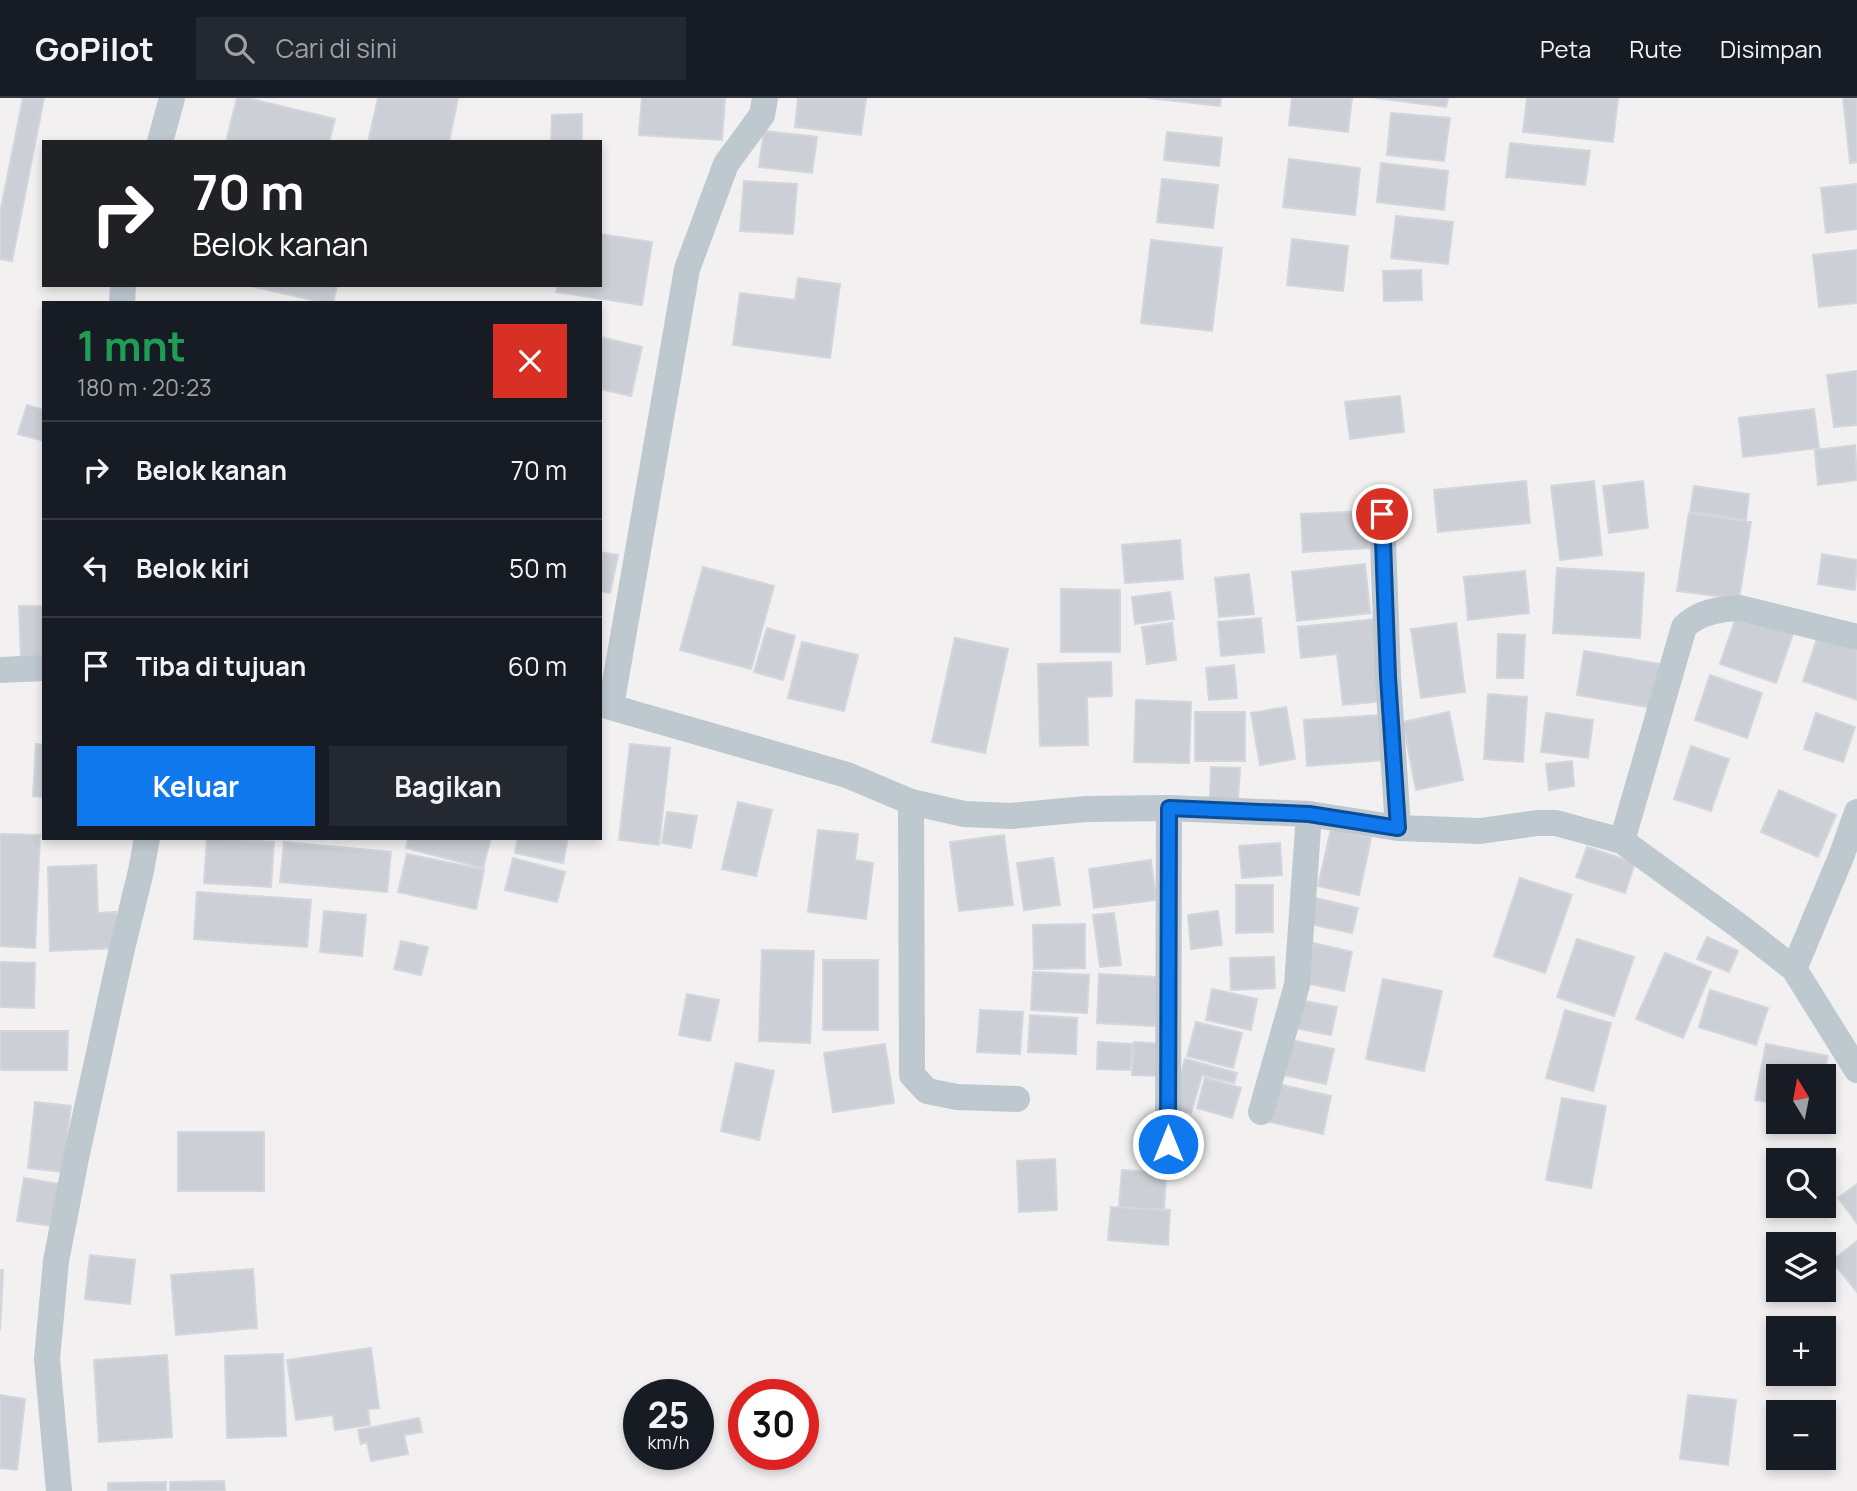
<!DOCTYPE html>
<html lang="id">
<head>
<meta charset="utf-8">
<style>
	body { margin:0; font-family:Manrope,sans-serif; background:#242831; color:#f1f3f6; height:100vh; display:flex; flex-direction:column; font-size:26px; white-space:nowrap }
	* { box-sizing:border-box; margin:0 }
	p { font-size:23px; color:#9ea1a6 }
	.icon { flex:none; width:38px; height:38px; fill:none; stroke:currentColor; stroke-width:2; stroke-linecap:round; stroke-linejoin:round }
	.map { position:relative; flex:1; overflow:hidden }
	.side { position:absolute; left:42px; top:203px; width:560px; height:539px; display:flex; flex-direction:column; background:#171b24; border-radius:0px; box-shadow:0 4px 10px #0003 }
	.side>* { flex:none }
	.top-card { position:absolute; left:42px; top:42px; width:560px; height:147px; border-radius:0px; box-shadow:0 4px 10px #0003; background:#202124; color:#fff; overflow:hidden }
	.needle { width:46px; rotate:350deg }
	.fabs { position:absolute; left:1766px; top:966px; display:grid; gap:14px }
	.fabs a { display:grid; place-items:center; width:70px; height:70px; border-radius:0px; background:#171b24; box-shadow:0 4px 10px #0003; font-size:35px }
	.speed { position:absolute; left:623px; top:1281px; display:flex; gap:14px; font-size:35px; font-weight:700; text-align:center }
	.speed>* { display:grid; place-content:center; width:91px; height:91px; border-radius:50%; background:#171b24; box-shadow:0 4px 10px #0003; line-height:1 }
	.speed small { font-size:18px; font-weight:400 }
	.speed .limit { border:10px solid #d22; background:#fff; color:#111 }
	.pin { position:absolute; display:grid; place-items:center; width:60px; height:60px; color:#fff; margin:-30px; border:4px solid #fff; border-radius:50%; box-shadow:0 2px 7px #0007 }
	.me { position:absolute; width:77px; margin:-38px; rotate:0deg; stroke-linejoin:round; filter:drop-shadow(0 0 5px #0008) }
	.turn { display:flex; align-items:center; gap:24px; height:147px; padding:0 35px; font-size:32px }
	.turn .icon { width:91px; height:91px; stroke-width:2.5 }
	.turn b { display:block; font-size:49px; line-height:60px }
	.round { display:grid; place-items:center; flex:none; width:74px; height:74px; border-radius:0px; background:#242831 }
	.overview { display:flex; align-items:center; justify-content:space-between; height:119px; padding:0 35px }
	h1 { font-size:42px; font-weight:700; line-height:52px; color:#1e9e55 }
	.cta { display:flex; gap:14px; margin-top:auto; padding:14px 35px }
	.cta a { flex:1; height:80px; border-radius:0px; background:#0f78ed; color:#fff; font-size:28px; font-weight:700; line-height:80px; text-align:center }
	.cta a+a { background:#242831; color:#f1f3f6 }
	ul { padding:0; list-style:none }
	li { display:flex; align-items:center; gap:21px; height:98px; padding:0 35px; border-top:2px solid #363941 }
	li div { flex:1 }
	li b { display:block; font-size:26px }
	li em { font-style:normal }
	header { display:flex; align-items:center; gap:42px; box-sizing:border-box; height:98px; padding:0 35px; background:#171b24; border-bottom:2px solid #363941 }
	header strong { font-size:33px }
	nav { display:flex; gap:38px; margin-inline-start:auto; font-size:24px }
	.search { width:490px; height:63px; background:#242831; display:flex; align-items:center; gap:18px; box-sizing:border-box; padding:0 24px; border-radius:0px; color:#9ea1a6; font-size:26px }
	.map>svg:first-child { display:block }
</style>
</head>
<body>
<header>
<strong>GoPilot</strong>
<div class="search"><svg class="icon" aria-label="search" viewBox="0 0 24 24"><circle cx="10" cy="10" r="6"/><path d="M15 15l6 6"/></svg>Cari di sini</div>
<nav><a>Peta</a><a>Rute</a><a>Disimpan</a></nav>
</header>
<div class="map">
<svg width="1857" height="1393" viewBox="0 0 1857 1393">
	<rect width="100%" height="100%" fill="#f2f0f0"/>
	<!-- building -->
	<path fill="#cccfd5" stroke="#d3d6dc" stroke-width="2" d="M23,0H44L12,163L0,161V115Z
		M237,0H247L335,21L329,44H226Z
		M378,0H458L449,44H368Z
		M642,0H725L722,42L639,37Z
		M798,0H866L861,37L795,29Z
		M1148,0H1221L1220,8Z
		M1292,0H1352L1348,34L1289,27Z
		M1375,0H1448L1446,9Z
		M1527,0H1618L1613,44L1523,34Z
		M1843,0H1857V64L1850,65Z
		M1391,15L1450,20L1444,63L1387,57Z
		M582,16V44H551L552,17Z
		M764,33L817,39L812,75L759,69Z
		M1167,34L1222,40L1219,68L1164,62Z
		M1510,45L1590,53L1585,87L1506,79Z
		M1289,61L1360,70L1355,117L1283,109Z
		M1381,65L1448,73L1444,112L1377,104Z
		M1162,81L1218,87L1213,130L1157,124Z
		M744,83L797,86L793,136L740,133Z
		M1857,86V131L1826,135L1821,90Z
		M1396,118L1453,124L1448,166L1391,160Z
		M600,136L652,144L642,207L556,194L558,187H600Z
		M1292,141L1348,148L1343,193L1287,187Z
		M1151,142L1222,150L1212,233L1141,225Z
		M1857,152V205L1819,209L1813,157Z
		M1421,172L1422,202L1384,203L1383,173Z
		M798,180L840,186L830,260L733,247L740,195L795,202Z
		M246,187H337L333,205H325Z
		M600,239L642,249L631,298L600,291Z
		M1857,273V327L1834,329L1827,277Z
		M1400,298L1404,334L1350,341L1345,304Z
		M27,307L44,312V343L18,336Z
		M1814,311L1819,350L1743,359L1739,320Z
		M1855,347L1857,382L1818,387L1815,352Z
		M1526,383L1530,425L1438,434L1434,392Z
		M1594,383L1602,457L1560,462L1551,388Z
		M1643,383L1648,430L1609,435L1603,388Z
		M1694,388L1749,396L1746,422L1690,414Z
		M1367,413L1369,450L1303,454L1301,416Z
		M1689,415L1751,424L1739,501L1677,493Z
		M1180,442L1183,481L1125,485L1122,447Z
		M600,454L618,457L610,495L600,493Z
		M1822,456L1857,462L1855,492L1818,486Z
		M1365,466L1370,515L1297,523L1292,474Z
		M703,469L774,488L751,571L680,552Z
		M1557,470L1644,475L1640,540L1553,535Z
		M1525,473L1529,515L1468,522L1464,479Z
		M1249,476L1254,516L1219,519L1215,480Z
		M1061,491L1120,492V554H1061Z
		M1170,494L1174,521L1135,526L1132,499Z
		M19,508H44V558L21,559Z
		M1738,514L1794,533L1776,585L1720,566Z
		M1261,520L1264,554L1221,558L1218,524Z
		M1377,521L1386,603L1343,607L1337,556L1301,560L1298,529Z
		M1172,525L1176,562L1147,566L1142,529Z
		M1456,525L1465,594L1421,600L1411,531Z
		M767,530L795,538L783,582L754,574Z
		M1498,536L1525,537L1523,580H1497Z
		M1818,538L1857,552V602L1803,583Z
		M955,540L1008,551L985,655L932,644Z
		M802,544L858,557L844,613L788,600Z
		M1584,553L1666,567L1659,611L1577,597Z
		M1111,564L1112,598L1087,599L1088,647L1040,648L1038,566Z
		M1234,567L1237,600L1209,602L1206,570Z
		M1710,577L1762,595L1747,640L1695,622Z
		M1488,596L1527,599L1523,664L1484,661Z
		M1136,602L1191,604L1189,665L1134,664Z
		M1286,609L1295,661L1260,667L1251,615Z
		M1195,614H1245V663H1195Z
		M1449,614L1463,682L1416,692L1403,624Z
		M1546,615L1593,622L1588,660L1541,654Z
		M1816,615L1855,629L1843,664L1804,651Z
		M1381,617L1385,662L1307,668L1304,622Z
		M36,646L44,647V699L33,698Z
		M630,646L670,650L659,747L619,742Z
		M1691,648L1729,661L1711,713L1674,701Z
		M1572,663L1574,688L1549,692L1546,666Z
		M1211,669L1240,670L1238,702L1210,701Z
		M1779,692L1836,717L1818,759L1761,734Z
		M738,704L772,712L756,778L722,771Z
		M667,714L697,718L691,750L662,745Z
		M1331,731L1371,740L1359,797L1318,788Z
		M818,732L858,736L855,762L873,765L866,821L808,814Z
		M0,736L40,737L35,850L0,848Z
		M1004,737L1013,807L959,813L950,744Z
		M207,740L274,744L271,789L204,785Z
		M408,740H491L483,770L406,750Z
		M518,740H568L563,765L515,755Z
		M284,744L391,754L387,794L280,784Z
		M1280,745L1282,777L1242,780L1239,748Z
		M1587,749L1635,765L1625,795L1576,779Z
		M407,756L484,772L476,811L398,794Z
		M513,760L565,774L557,804L505,792Z
		M1053,760L1060,807L1024,812L1017,765Z
		M1151,762L1156,802L1094,810L1089,771Z
		M96,767L98,815L116,814L117,850L50,853L48,769Z
		M1520,780L1572,797L1545,875L1494,858Z
		M1236,787H1273V834L1236,835Z
		M197,794L311,802L307,849L194,841Z
		M1316,800L1358,810L1352,835L1310,826Z
		M324,813L366,817L362,858L320,854Z
		M1218,813L1222,847L1191,851L1188,817Z
		M1114,815L1121,867L1100,869L1093,817Z
		M1085,826V870L1034,871L1033,827Z
		M1707,839L1738,853L1729,874L1697,861Z
		M1577,841L1634,859L1614,918L1557,899Z
		M401,843L428,849L421,877L394,871Z
		M1314,845L1352,854L1344,893L1305,885Z
		M762,852L814,853L810,945L759,943Z
		M1665,855L1711,874L1683,940L1636,921Z
		M1274,859L1275,890L1231,892L1230,860Z
		M823,862H878V932H823Z
		M0,864L35,865L34,910L0,909Z
		M1033,874L1089,877L1087,915L1031,912Z
		M1099,876L1158,879L1155,928L1097,925Z
		M1383,881L1442,893L1424,973L1366,961Z
		M1212,891L1257,901L1251,932L1206,922Z
		M1710,892L1768,910L1756,947L1699,929Z
		M687,896L719,902L710,943L679,937Z
		M1300,902L1337,909L1331,937L1294,930Z
		M980,912L1023,914L1020,956L977,954Z
		M1565,912L1611,925L1593,993L1546,980Z
		M1030,917L1077,920L1076,956L1028,954Z
		M1196,924L1242,935L1233,970L1187,958Z
		M0,933H68L67,972H0Z
		M1291,942L1334,951L1326,986L1283,977Z
		M1098,944L1132,946L1130,972L1097,971Z
		M1134,944L1165,946L1163,978L1132,977Z
		M885,946L894,1005L833,1014L824,955Z
		M1766,946L1828,958L1823,978H1778V1006L1755,1002Z
		M1185,961L1237,975L1234,985L1202,977L1191,1015L1171,1010Z
		M736,965L774,973L759,1042L721,1033Z
		M1205,980L1241,990L1232,1020L1197,1010Z
		M1278,986L1331,998L1323,1036L1270,1024Z
		M1562,1000L1606,1008L1591,1090L1546,1082Z
		M35,1004L71,1008L63,1074L28,1070Z
		M178,1034H264V1093H178Z
		M1055,1061L1057,1112L1019,1114L1017,1063Z
		M1122,1072L1166,1075L1164,1112L1119,1109Z
		M24,1080L59,1086L53,1128L17,1123Z
		M1857,1086V1125L1838,1100Z
		M1111,1109L1170,1112L1168,1147L1108,1142Z
		M1857,1143V1194L1832,1163Z
		M90,1157L135,1162L130,1206L85,1201Z
		M253,1171L257,1230L176,1237L171,1177Z
		M0,1172H3L0,1233Z
		M371,1250L379,1310L368,1311L370,1327L335,1332L333,1317L296,1322L287,1262Z
		M283,1256L286,1338L227,1340L225,1258Z
		M167,1257L172,1339L99,1344L94,1262Z
		M0,1297L25,1301L17,1372L0,1370Z
		M1688,1297L1736,1302L1728,1367L1680,1361Z
		M419,1320L422,1334L404,1337L408,1356L371,1363L367,1344L361,1346L358,1332Z
		M224,1383L225,1393H170V1384Z
		M166,1384V1393H108V1385Z"/>
	<g fill="none" stroke-linecap="round" stroke-linejoin="round">
		<!-- street -->
		<path stroke="#bdc8cf" stroke-width="26" d="M160,44L172,0
			M122,205L123,187
			M1382,417L1388,579L1398,730
			M0,572L44,570
			M600,606L847,677L911,704L964,716L1011,718L1086,711L1169,710L1309,716L1398,730L1480,733L1537,725H1556L1622,743L1739,828L1794,871L1857,972
			M611,608L687,171L726,66L762,17L765,0
			M911,704L912,977L927,993L957,999L1017,1001
			M1622,743L1684,529C1699,514 1719,511 1740,510L1857,539
			M1794,871L1841,759L1857,714
			M1261,1014L1297,887L1309,716
			M1168,1046L1169,710
			M59,1393L47,1261L56,1163L76,1060L120,859L141,773L147,740"/>
	</g>
	<g fill="none" stroke-linecap="round" stroke-linejoin="round">
		<!-- route casing -->
		<g stroke="#0a4e9a" stroke-width="18">
			<path id="route" d="M1168,1046L1169,710L1309,716L1398,730L1388,579L1382,416"/>
		</g>
		<!-- route -->
		<use href="#route" stroke="#0f78ed" stroke-width="12"/>
	</g>
</svg>
<div class="fabs">
<a><svg class="needle" viewBox="-14 -14 28 28"><path d="M0-13l5 13h-10z" fill="#e53935"/><path d="M0 13l5-13h-10z" fill="#9ea1a6"/></svg></a>
<a><svg class="icon" aria-label="search" viewBox="0 0 24 24"><circle cx="10" cy="10" r="6"/><path d="M15 15l6 6"/></svg></a>
<a><svg class="icon" aria-label="layers" viewBox="0 0 24 24"><path d="M12 4l9 5-9 5-9-5zM3 14l9 5 9-5"/></svg></a>
<a>+</a>
<a>−</a>
</div>
<div class="speed"><div>25<small>km/h</small></div><div class="limit">30</div></div>
<div class="pin" style="left:1382px;top:416px;background:#d93025"><svg class="icon" aria-label="arrive" viewBox="0 0 24 24"><path d="M6 21V4h12l-3 4 3 4H6"/></svg></div>
<svg class="me" style="left:1168px;top:1046px" viewBox="-20 -20 40 40"><circle r="17" fill="#0f78ed" stroke="#fff" stroke-width="3"/><path d="M0-11L8 9 0 5-8 9z" fill="#fff"/></svg>
<div class="top-card">
<div class="turn"><svg class="icon" aria-label="right" viewBox="0 0 24 24"><path d="M7 20v-9h11M14 6l5 5-5 5"/></svg><div><b>70 m</b>Belok kanan</div></div>
</div>
<section class="side">
<div class="overview"><div><h1>1 mnt</h1><p>180 m · 20:23</p></div><a class="round" style="background:#d93025;color:#fff"><svg class="icon" aria-label="close" viewBox="0 0 24 24"><path d="M6 6l12 12M18 6L6 18"/></svg></a></div>
<ul>
<li><svg class="icon" aria-label="right" viewBox="0 0 24 24"><path d="M7 20v-9h11M14 6l5 5-5 5"/></svg><div><b>Belok kanan</b></div><em>70 m</em></li>
<li><svg class="icon" aria-label="left" viewBox="0 0 24 24"><path d="M17 20v-9H6M10 6l-5 5 5 5"/></svg><div><b>Belok kiri</b></div><em>50 m</em></li>
<li><svg class="icon" aria-label="arrive" viewBox="0 0 24 24"><path d="M6 21V4h12l-3 4 3 4H6"/></svg><div><b>Tiba di tujuan</b></div><em>60 m</em></li>
</ul>
<div class="cta"><a>Keluar</a><a>Bagikan</a></div>
</section>
</div>
</body>
</html>
